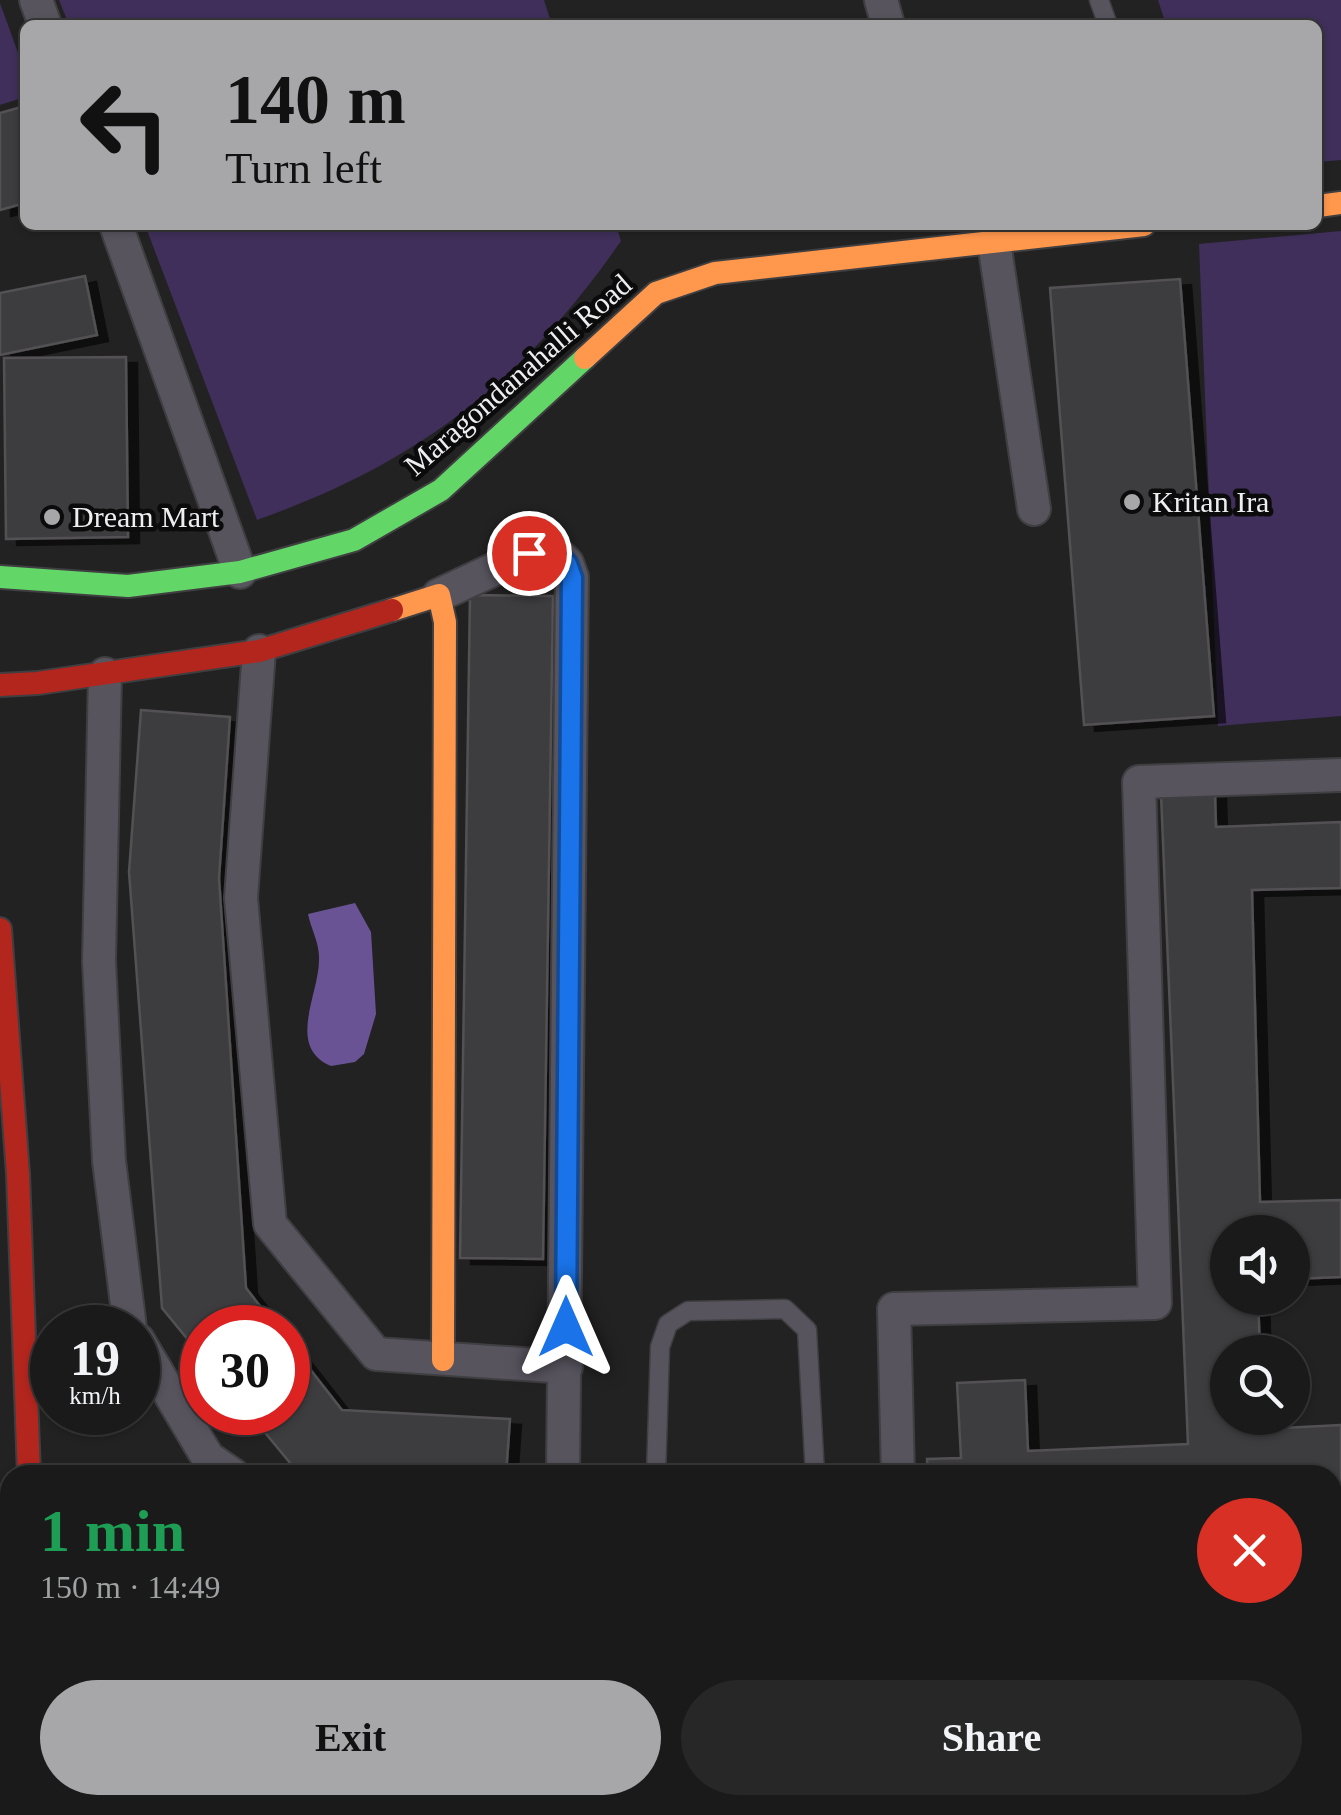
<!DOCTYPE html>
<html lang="en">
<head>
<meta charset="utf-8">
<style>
	body { margin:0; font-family:"Times New Roman",serif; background:#272727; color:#f1f3f6; height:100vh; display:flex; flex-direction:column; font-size:38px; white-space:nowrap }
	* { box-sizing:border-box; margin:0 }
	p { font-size:32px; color:#9fa1a2 }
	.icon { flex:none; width:55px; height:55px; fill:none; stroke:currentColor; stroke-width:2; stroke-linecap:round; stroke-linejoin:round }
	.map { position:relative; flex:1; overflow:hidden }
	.side { position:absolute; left:0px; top:1465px; width:1342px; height:350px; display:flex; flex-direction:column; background:#1a1a1a; border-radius:30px 30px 0 0; box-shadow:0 2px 8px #0004,0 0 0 2px #383839 }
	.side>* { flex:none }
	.hud { position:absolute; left:20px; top:20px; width:1302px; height:210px; border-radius:15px; box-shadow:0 2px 8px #0004,0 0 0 2px #383839; background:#a7a6a8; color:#111; overflow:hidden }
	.fabs { position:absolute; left:1210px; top:1215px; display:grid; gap:20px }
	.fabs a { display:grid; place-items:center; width:100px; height:100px; border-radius:50%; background:#1a1a1a; box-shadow:0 2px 8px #0004,0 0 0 2px #383839; font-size:50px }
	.speed { position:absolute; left:30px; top:1305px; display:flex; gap:20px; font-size:50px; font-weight:700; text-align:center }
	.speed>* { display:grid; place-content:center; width:130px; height:130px; border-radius:50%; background:#1a1a1a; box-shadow:0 2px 8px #0004,0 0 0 2px #383839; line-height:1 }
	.speed small { font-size:25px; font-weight:400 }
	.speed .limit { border:15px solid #d22; background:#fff; color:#111 }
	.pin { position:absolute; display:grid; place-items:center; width:85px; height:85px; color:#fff; margin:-42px; border:5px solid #fff; border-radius:50%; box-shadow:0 2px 10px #0007 }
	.me { position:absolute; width:110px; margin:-55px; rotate:0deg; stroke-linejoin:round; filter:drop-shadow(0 0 8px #0008) }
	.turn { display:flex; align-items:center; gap:35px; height:210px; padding:0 40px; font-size:45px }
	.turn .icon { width:130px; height:130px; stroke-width:2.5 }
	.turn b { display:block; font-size:70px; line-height:85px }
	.round { display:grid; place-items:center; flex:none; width:105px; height:105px; border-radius:52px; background:#272727 }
	.summary { display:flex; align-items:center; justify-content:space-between; height:170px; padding:0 40px }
	h1 { font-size:60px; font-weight:800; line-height:75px; color:#1e9e55 }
	.button { display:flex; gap:20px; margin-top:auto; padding:20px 40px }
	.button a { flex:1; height:115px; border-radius:60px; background:#a7a6a8; color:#111; font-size:40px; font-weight:800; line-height:115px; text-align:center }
	.button a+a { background:#272727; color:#f1f3f6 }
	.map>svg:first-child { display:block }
</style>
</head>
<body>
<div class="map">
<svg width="1341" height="1815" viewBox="0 0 1341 1815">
	<defs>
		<filter id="shadow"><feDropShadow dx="11" dy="6" stdDeviation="0" flood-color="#0009"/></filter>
	</defs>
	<rect width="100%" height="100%" fill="#222223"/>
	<!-- green -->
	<path fill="#3f2f5a" d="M59,0H544L552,25H69Z
		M1158,0H1341V160L1318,162V25H1166Z
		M0,3L25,72V97L0,105Z
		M145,225H616L621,241C524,381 418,463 257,520Z
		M1341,231V716L1218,726L1199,244Z"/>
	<!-- water -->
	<path fill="#6a5394" d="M355,903L371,932L376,1014L364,1054L355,1062L331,1066C286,1047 319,995 319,960C320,944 311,929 308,914Z"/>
	<!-- building -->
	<path fill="#3e3e3f" stroke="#525153" stroke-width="2.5" filter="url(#shadow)" d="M25,106V203L0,210V113Z
		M85,276L97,335L0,355V293Z
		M1180,279L1214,716L1084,725L1050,288Z
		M126,357L128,537L6,539L4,358Z
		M470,595L553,596L543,1259L460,1258Z
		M141,710L230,717L219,878L246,1288L277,1328H202V1357L162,1308L129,872Z
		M1215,793L1216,827L1341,822V888L1252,890L1260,1202L1341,1200V1277L1292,1279V1232H1228V1298H1258L1260,1352H1228V1418H1263V1429L1341,1425V1502H1332V1475H928L927,1459L961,1458L957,1383L1025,1380L1028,1451L1188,1444L1161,794Z
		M288,1341L342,1410L510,1419L506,1475H300L248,1412H288Z
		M1332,1721H1341V1815H1280V1805H1332Z
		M307,1805H855V1815H307Z"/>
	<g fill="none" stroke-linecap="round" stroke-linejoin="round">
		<!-- lane casing -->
		<g stroke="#3f3e40" stroke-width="21">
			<path id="lane" d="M1099,0L1108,25
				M656,1475L660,1347L668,1324L688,1311L785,1309L807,1330L815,1475"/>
		</g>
		<!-- street casing -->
		<g stroke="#3f3e40" stroke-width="36">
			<path id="street" d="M36,0L45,25
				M881,0L888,25
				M116,225L240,572
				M994,242L1034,509
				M439,595L529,553L555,552L567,563L572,577L563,1475
				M259,651L241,898L270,1224L376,1354L566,1367
				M105,674L99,961L109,1161L130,1328
				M138,1340L208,1458L233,1475
				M898,1475L894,1309L1155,1303L1139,782L1341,775
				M0,1542L10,1544
				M1332,1580L1341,1579
				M0,1605L10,1606
				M1332,1635H1341"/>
		</g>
		<!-- fast casing -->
		<g stroke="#3f3e40" stroke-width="26">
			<path id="fast" d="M0,577L128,586L240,572L354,540L441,490L585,358"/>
		</g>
		<!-- slow casing -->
		<g stroke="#3f3e40" stroke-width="26">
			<path id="slow" d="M1318,206L1341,203
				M585,358L656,293L715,273L1144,225
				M392,610L439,595L445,622L443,1360
				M0,1739L10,1695"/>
		</g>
		<!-- jam casing -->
		<g stroke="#3f3e40" stroke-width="26">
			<path id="jam" d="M0,685L38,683L259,651L392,610
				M0,929L18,1174L29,1475"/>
		</g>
		<!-- lane -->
		<use href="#lane" stroke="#57545e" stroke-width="18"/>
		<!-- street -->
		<use href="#street" stroke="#57545e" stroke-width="32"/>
		<!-- fast -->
		<use href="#fast" stroke="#63d668" stroke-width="22"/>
		<!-- slow -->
		<use href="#slow" stroke="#ff974d" stroke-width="22"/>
		<!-- jam -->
		<use href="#jam" stroke="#b3261e" stroke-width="22"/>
	</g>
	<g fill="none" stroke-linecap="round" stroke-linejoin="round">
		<!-- route casing -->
		<g stroke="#114b97" stroke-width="25">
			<path id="route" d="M529,553L555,552L567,564L572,578L566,1327"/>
		</g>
		<!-- route -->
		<use href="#route" stroke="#1a73e8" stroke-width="18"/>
	</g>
	<!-- markers -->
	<g fill="#a7a6a8" stroke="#0b0b0c" stroke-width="4">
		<circle cx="1132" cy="502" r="10"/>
		<circle cx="52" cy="517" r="10"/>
	</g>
	<g text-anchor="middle" stroke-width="9" stroke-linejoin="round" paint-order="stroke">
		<!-- street labels -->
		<g font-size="30" fill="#eeedf0" stroke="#0b0b0c">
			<text transform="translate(518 375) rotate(-41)" y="10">Maragondanahalli Road</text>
		</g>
		<!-- poi labels -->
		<g font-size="30" fill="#eeedf0" stroke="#0b0b0c" text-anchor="start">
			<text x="1152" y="512">Kritan Ira</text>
			<text x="72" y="527">Dream Mart</text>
		</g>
	</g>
</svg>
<div class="fabs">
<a><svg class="icon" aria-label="sound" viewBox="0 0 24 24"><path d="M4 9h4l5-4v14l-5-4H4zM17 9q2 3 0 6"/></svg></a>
<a><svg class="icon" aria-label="search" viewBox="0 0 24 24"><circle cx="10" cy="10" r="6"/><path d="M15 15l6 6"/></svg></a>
</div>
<div class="speed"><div>19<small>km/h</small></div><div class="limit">30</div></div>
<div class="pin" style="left:529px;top:553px;background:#d93025"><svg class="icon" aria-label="arrive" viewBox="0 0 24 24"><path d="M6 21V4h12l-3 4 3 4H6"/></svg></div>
<svg class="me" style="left:566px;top:1327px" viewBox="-20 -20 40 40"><path d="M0-17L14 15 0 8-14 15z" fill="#1a73e8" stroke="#fff" stroke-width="4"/></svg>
<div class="hud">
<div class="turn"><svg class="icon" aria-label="left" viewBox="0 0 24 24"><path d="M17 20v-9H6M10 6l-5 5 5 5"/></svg><div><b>140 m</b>Turn left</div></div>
</div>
<section class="side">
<div class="summary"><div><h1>1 min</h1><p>150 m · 14:49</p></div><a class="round" style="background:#d93025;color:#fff"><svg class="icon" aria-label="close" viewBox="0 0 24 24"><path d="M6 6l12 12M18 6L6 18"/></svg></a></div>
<div class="button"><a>Exit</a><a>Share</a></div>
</section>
</div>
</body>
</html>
